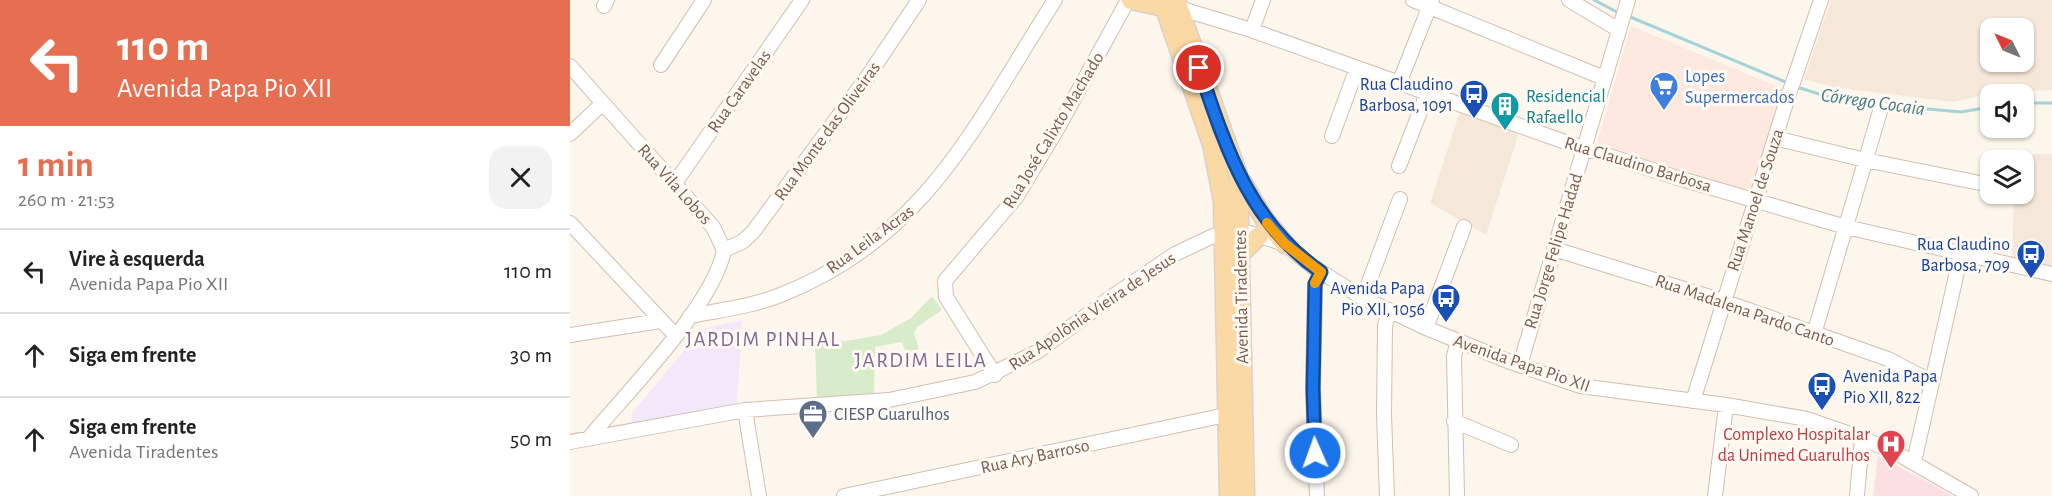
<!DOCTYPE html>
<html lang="pt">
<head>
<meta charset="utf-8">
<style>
	body { margin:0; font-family:"Alegreya Sans",sans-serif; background:#f2f2f2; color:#222; height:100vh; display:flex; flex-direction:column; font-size:22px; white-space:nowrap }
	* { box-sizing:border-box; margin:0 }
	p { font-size:20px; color:#767676 }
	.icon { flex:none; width:33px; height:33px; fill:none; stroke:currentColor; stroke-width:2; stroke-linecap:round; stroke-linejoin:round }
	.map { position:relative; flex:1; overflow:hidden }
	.details { display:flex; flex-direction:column; background:#fff; width:570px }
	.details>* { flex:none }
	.top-card { background:#e76f51; color:#fff; overflow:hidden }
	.needle { width:39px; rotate:313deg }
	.controls { position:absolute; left:1410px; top:18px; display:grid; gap:12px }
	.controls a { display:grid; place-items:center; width:54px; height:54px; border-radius:12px; background:#fff; box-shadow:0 2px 4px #0004; font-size:30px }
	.pin { position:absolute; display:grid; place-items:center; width:51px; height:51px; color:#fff; margin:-26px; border:3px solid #fff; border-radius:50%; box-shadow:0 2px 6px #0007 }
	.me { position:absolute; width:66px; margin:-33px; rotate:358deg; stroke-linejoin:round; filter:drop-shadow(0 0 4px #0008) }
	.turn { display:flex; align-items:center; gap:21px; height:126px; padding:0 18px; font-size:27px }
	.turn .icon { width:78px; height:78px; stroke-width:2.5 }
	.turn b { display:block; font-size:42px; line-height:51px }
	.round { display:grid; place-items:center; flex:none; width:63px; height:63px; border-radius:18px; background:#f2f2f2 }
	.summary { display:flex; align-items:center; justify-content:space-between; height:102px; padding:0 18px }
	h1 { font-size:36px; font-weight:700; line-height:45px; color:#e76f51 }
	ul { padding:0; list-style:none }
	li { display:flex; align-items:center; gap:18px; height:84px; padding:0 18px; border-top:2px solid #e0e0e0 }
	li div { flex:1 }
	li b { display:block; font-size:22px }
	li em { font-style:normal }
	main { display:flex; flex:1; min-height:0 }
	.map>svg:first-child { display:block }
</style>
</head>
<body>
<main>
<section class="details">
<div class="top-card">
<div class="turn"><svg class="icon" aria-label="left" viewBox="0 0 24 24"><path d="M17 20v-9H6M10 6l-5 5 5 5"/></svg><div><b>110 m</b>Avenida Papa Pio XII</div></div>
</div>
<div class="summary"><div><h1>1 min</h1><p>260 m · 21:53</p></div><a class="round"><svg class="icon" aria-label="close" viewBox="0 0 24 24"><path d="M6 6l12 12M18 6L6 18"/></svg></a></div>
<ul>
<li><svg class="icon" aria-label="left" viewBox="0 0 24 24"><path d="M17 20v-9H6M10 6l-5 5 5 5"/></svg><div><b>Vire à esquerda</b><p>Avenida Papa Pio XII</p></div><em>110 m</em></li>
<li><svg class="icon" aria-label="ahead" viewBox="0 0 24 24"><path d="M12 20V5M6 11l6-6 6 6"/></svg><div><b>Siga em frente</b></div><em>30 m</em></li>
<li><svg class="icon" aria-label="ahead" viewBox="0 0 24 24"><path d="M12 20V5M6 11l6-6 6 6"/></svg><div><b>Siga em frente</b><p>Avenida Tiradentes</p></div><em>50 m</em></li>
</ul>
</section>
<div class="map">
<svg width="1482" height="496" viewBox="0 0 1482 496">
	<rect width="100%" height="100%" fill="#fdf6ec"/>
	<!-- residential -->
	<path fill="#f5e8da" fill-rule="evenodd" d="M1261,0H1482V90L1420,94L1383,102L1262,87L1234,79ZM1420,28H1454V62H1420Z
		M890,111L949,133L916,235L860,203Z
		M1482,154V267L1442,258L1444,194H1454V160H1445V155Z"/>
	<!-- commercial -->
	<path fill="#fde8e0" d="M1061,26L1216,90L1184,190L1180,192L1030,148L1027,143Z"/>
	<!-- education -->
	<path fill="#f3e8fa" d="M172,320L167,404L65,425L61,422L63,412L132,329Z"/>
	<!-- medical -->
	<path fill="#fbdfe3" d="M1308,456L1362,484L1382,496H1303Z"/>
	<!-- green -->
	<path fill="#d8ecc9" d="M362,296L372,310L347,327L344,333L349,349L336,353L332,342L305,347L304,394L247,398L245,346L311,335L341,318Z"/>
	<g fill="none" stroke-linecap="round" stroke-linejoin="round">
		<!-- stream -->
		<path stroke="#a5d3da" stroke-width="3" d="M1024,0L1049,13
			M1058,16L1218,83
			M1227,87L1268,100L1308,104
			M1454,103H1482
			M1314,105L1391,112L1420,107"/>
		<!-- minor casing -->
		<g stroke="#d1beb0" stroke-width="16">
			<path id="minor" d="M843,0L1034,78
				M999,0L1049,30
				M34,6L37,0
				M602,6L678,29L998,143L1108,178L1276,227L1482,274
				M682,30L693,0
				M91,65L134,0
				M0,66L143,227L154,250C144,305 56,393 19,438
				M830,81L862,0
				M0,134L32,104
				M762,136L787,68
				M1205,138L1295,160L1420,185
				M829,166L858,91
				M105,183L232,0
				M0,223L105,335
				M680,233L715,244L743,267L793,298L856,328L943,363L1010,386L1156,405L1237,419L1292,438L1330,455L1401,496
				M984,249L1153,301L1318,359L1362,382
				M154,250L172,242L183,232L298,76L349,0
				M793,298L830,199
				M120,316C151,310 184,306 213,294C358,236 406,122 485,0
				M856,328L894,227
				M1244,334L1311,108
				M0,335L90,321
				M950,365L1058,0
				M425,375L376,297L375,281L447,196L489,126L558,0
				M1123,401L1216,103L1251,0
				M175,410L189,496
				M884,421L941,445
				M0,442L175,410L319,400L405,382L467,352L540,298L605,254L643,236L661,232
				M1344,462L1391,254
				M274,496L656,415
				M747,496L743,389L745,284L751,272
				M817,496L814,415L815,326L819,310
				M887,496L884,356L888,341
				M1145,496L1156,405
				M1287,496L1292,438"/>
		</g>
		<!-- major casing -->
		<g stroke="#dad1cd" stroke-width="21">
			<path id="major" d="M561,0L594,7
				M592,0L642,144L653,201L659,496
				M606,0L668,175L675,496
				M672,182L695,220L715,244
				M667,257L689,236"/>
		</g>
		<!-- minor -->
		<use href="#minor" stroke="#fff" stroke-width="14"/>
		<!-- major -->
		<use href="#major" stroke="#fbd9a5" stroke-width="18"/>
	</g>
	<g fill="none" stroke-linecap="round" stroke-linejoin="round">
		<!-- route casing -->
		<g stroke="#114b97" stroke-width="15">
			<path id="route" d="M629,68C656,148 679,222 751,272L745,284L743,389L745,453"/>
		</g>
		<!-- route -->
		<use href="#route" stroke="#1a73e8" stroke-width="10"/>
		<!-- slow -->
		<path stroke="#f59e0b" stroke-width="10" d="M697,223L715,244L751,272L745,283"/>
	</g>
	<!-- icons -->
	<defs>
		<g id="supermarket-pin" transform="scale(1.5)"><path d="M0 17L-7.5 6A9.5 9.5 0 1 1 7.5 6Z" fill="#3f7fe0" stroke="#fffaf3"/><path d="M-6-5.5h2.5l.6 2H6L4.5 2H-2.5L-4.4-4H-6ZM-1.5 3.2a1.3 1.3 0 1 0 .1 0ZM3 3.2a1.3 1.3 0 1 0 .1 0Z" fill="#fff"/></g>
		<g id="bus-pin" transform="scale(1.5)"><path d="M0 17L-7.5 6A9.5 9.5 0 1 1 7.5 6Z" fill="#1a4fb4" stroke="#fffaf3"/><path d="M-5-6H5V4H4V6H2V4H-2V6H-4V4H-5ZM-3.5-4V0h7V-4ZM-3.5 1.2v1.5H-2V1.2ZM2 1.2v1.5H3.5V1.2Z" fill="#fff"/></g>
		<g id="building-pin" transform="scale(1.5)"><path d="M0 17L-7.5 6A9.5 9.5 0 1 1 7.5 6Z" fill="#0f9aa8" stroke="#fffaf3"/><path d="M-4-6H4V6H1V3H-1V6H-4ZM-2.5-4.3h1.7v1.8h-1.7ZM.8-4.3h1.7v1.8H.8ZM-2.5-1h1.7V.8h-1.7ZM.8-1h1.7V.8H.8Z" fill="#fff"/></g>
		<g id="office-pin" transform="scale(1.5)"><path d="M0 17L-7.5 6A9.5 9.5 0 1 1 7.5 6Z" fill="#5c6f8a" stroke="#fffaf3"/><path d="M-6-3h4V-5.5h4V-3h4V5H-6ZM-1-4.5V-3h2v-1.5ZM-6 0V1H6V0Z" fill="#fff"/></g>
		<g id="hospital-pin" transform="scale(1.5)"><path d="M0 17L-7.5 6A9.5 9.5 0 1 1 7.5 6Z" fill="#e0444e" stroke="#fffaf3"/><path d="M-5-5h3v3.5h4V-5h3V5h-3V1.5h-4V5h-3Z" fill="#fff"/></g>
	</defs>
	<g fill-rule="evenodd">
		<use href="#supermarket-pin" x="1094" y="86"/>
		<use href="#bus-pin" x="904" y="94"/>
		<use href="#building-pin" x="935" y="106"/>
		<use href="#bus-pin" x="1461" y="254"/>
		<use href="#bus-pin" x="876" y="298"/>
		<use href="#bus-pin" x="1252" y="386"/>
		<use href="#office-pin" x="243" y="414"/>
		<use href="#hospital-pin" x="1321" y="444"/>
	</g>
	<g text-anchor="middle" stroke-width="6" stroke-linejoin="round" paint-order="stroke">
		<!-- shop labels -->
		<g font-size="18" fill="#366cbe" stroke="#fffaf3" text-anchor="start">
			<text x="1115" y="82">Lopes<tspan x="1115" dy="21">Supermercados</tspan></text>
		</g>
		<!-- transit labels -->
		<g font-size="18" fill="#164399" stroke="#fffaf3" text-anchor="end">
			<text x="883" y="90">Rua Claudino<tspan x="883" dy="21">Barbosa, 1091</tspan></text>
			<text x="1440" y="250">Rua Claudino<tspan x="1440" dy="21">Barbosa, 709</tspan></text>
			<text x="855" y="294">Avenida Papa<tspan x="855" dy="21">Pio XII, 1056</tspan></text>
			<text x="1273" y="382" text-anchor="start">Avenida Papa<tspan x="1273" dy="21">Pio XII, 822</tspan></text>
		</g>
		<!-- street labels -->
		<g font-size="18" fill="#7a5c4d" stroke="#fffaf3">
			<text transform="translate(169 91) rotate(-55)" y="6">Rua Caravelas</text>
			<text transform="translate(483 130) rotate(-59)" y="6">Rua José Calixto Machado</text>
			<text transform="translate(257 131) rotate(-54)" y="6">Rua Monte das Oliveiras</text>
			<text transform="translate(1068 164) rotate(17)" y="6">Rua Claudino Barbosa</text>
			<text transform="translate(105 184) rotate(48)" y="6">Rua Vila Lobos</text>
			<text transform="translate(1185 200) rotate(-72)" y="6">Rua Manoel de Souza</text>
			<text transform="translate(300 239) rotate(-36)" y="6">Rua Leila Acras</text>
			<text transform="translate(983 251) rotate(-73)" y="6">Rua Jorge Felipe Hadad</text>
			<text transform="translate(671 297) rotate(-91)" y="6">Avenida Tiradentes</text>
			<text transform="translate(1175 310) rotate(19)" y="6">Rua Madalena Pardo Canto</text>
			<text transform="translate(522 311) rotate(-34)" y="6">Rua Apolônia Vieira de Jesus</text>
			<text transform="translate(952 363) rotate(19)" y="6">Avenida Papa Pio XII</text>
			<text transform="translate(465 456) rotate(-12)" y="6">Rua Ary Barroso</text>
		</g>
		<!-- culture labels -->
		<g font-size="18" fill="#0d838f" stroke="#fffaf3" text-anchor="start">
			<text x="956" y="102">Residencial<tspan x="956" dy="21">Rafaello</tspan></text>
		</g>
		<!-- service labels -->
		<g font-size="18" fill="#4e5e75" stroke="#fffaf3" text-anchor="start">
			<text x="264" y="420">CIESP Guarulhos</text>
		</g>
		<!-- health labels -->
		<g font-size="18" fill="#be3a42" stroke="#fffaf3" text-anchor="end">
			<text x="1300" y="440">Complexo Hospitalar<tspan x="1300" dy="21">da Unimed Guarulhos</tspan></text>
		</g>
		<!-- water labels -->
		<g font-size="20" font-style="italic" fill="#437c86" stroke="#fffaf3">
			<text transform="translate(1303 101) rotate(8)" y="7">Córrego Cocaia</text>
		</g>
		<!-- quarter labels -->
		<g font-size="21" letter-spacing="1.5" fill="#846695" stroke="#fffaf3">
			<text x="193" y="346">JARDIM PINHAL</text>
			<text x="351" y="367">JARDIM LEILA</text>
		</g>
	</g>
</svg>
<div class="controls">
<a><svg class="needle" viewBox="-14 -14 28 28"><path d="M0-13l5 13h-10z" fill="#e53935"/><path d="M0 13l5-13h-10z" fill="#767676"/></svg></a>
<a><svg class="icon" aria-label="sound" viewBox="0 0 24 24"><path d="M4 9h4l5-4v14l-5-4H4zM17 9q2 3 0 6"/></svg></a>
<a><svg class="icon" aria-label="layers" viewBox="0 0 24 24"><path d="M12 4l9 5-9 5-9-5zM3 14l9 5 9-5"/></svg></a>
</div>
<div class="pin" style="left:629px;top:68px;background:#d93025"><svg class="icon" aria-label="arrive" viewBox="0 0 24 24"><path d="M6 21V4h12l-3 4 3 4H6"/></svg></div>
<svg class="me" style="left:745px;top:453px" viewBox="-20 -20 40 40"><circle r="17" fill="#1a73e8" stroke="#fff" stroke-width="3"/><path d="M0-11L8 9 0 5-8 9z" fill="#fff"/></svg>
</div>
</main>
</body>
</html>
